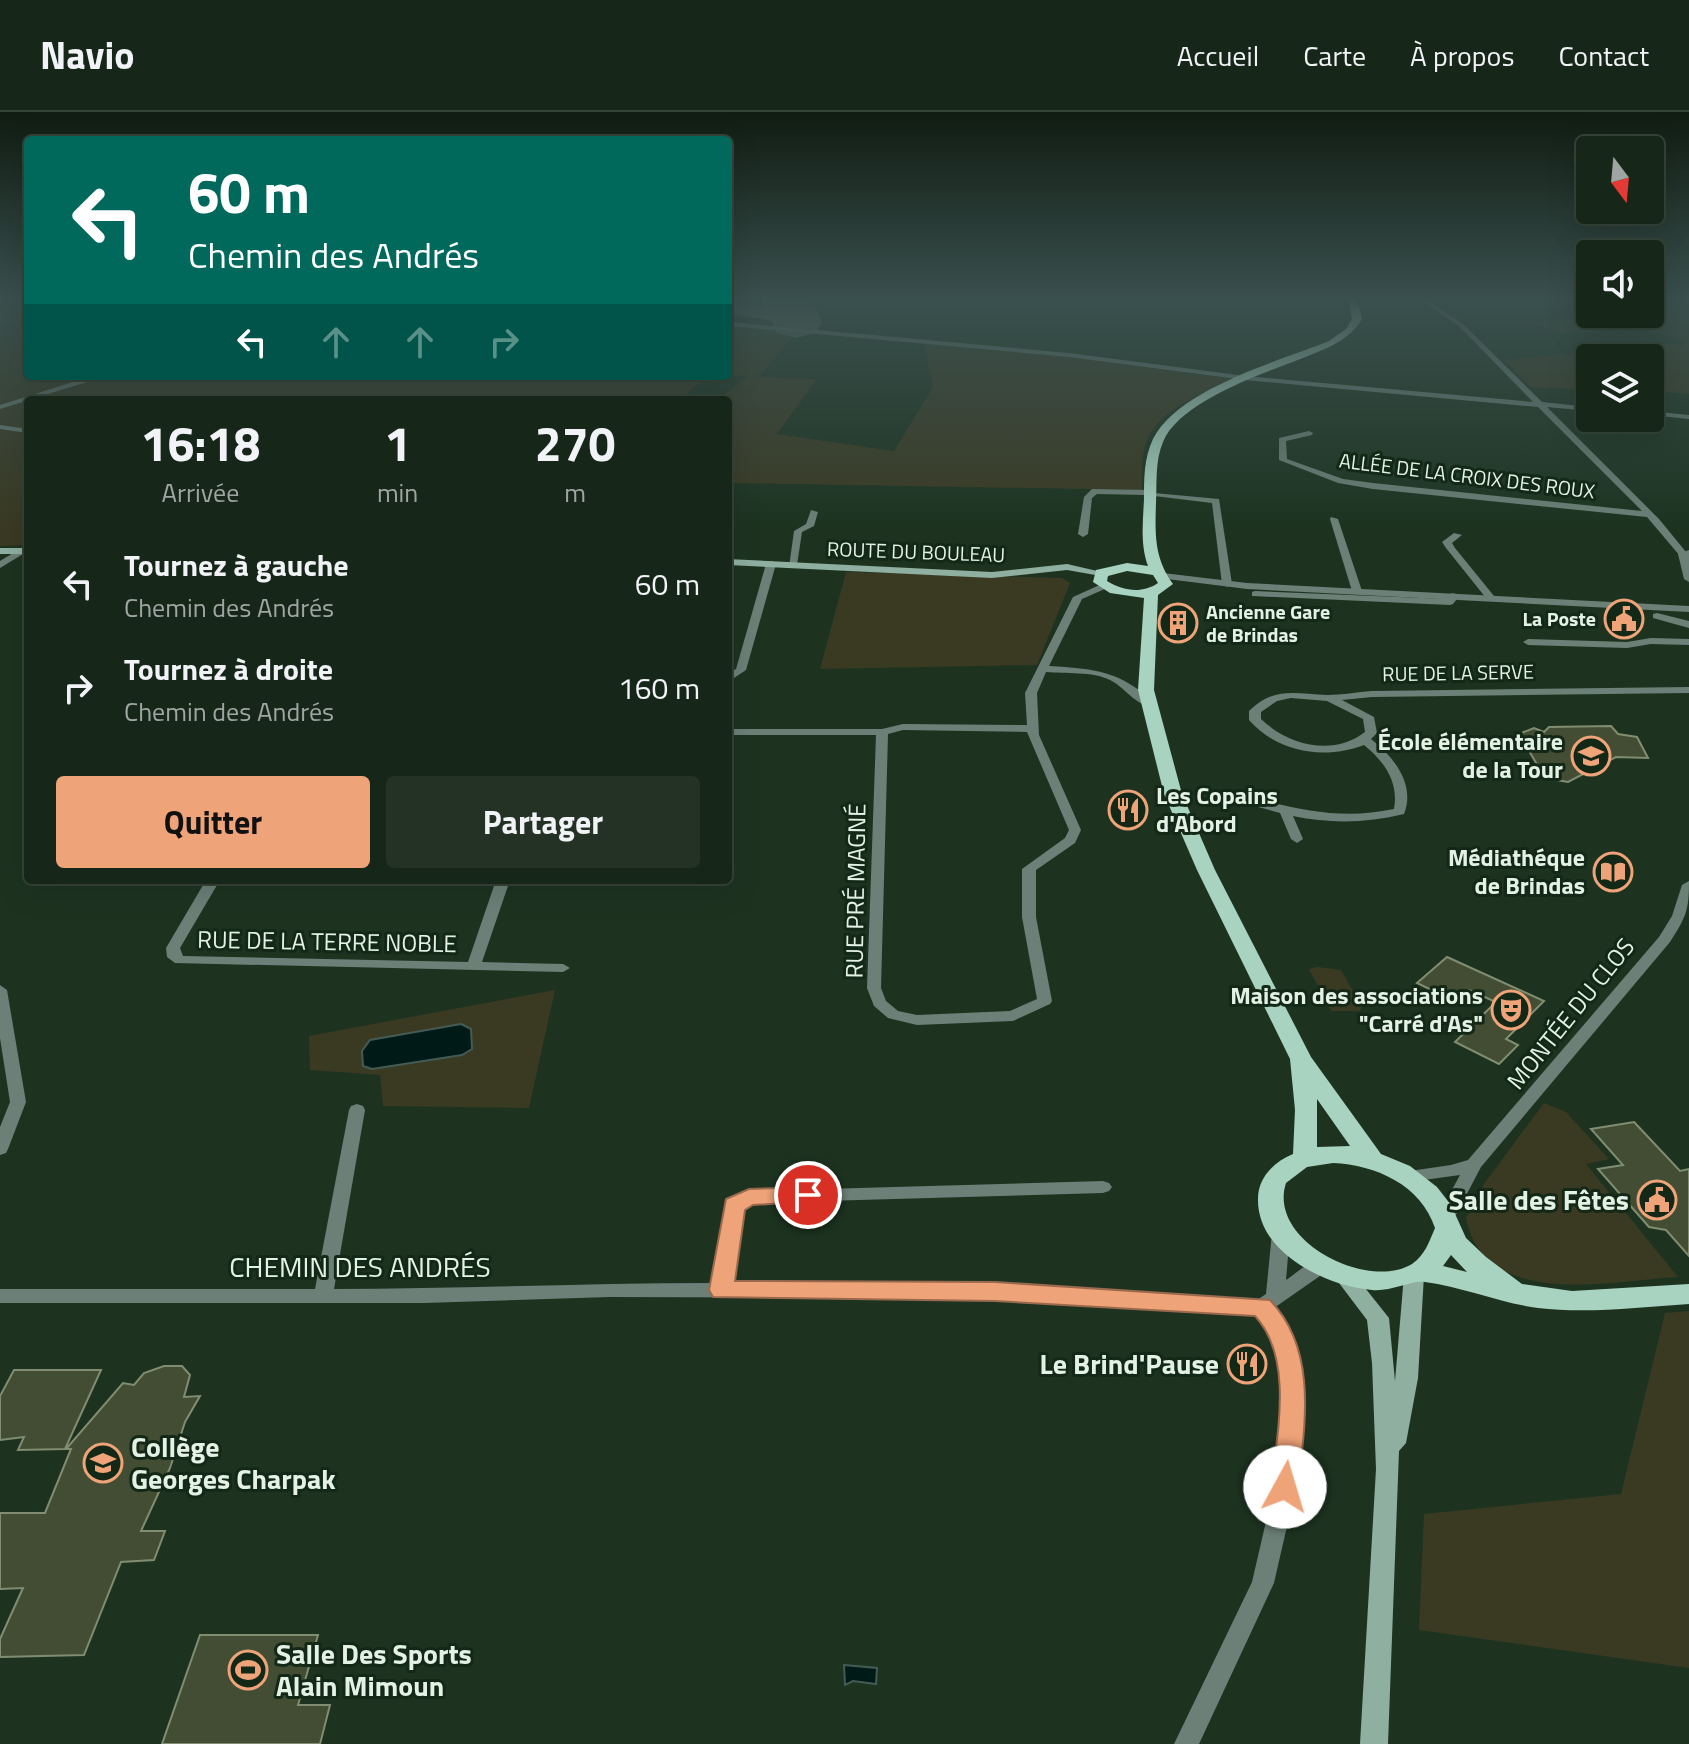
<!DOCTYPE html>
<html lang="fr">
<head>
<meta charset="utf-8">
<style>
	body { margin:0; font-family:"Titillium Web",sans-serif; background:#233225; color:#f1f3f6; height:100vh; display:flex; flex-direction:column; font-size:30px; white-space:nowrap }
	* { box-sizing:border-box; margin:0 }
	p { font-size:26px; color:#9ea5a2 }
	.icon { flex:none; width:44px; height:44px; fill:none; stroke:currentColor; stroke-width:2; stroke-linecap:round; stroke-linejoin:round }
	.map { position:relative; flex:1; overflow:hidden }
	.panel { position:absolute; left:24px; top:284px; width:708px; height:488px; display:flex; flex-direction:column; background:#162618; border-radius:8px; box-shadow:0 8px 32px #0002,0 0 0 2px #354337 }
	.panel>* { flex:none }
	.hud { position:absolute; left:24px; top:24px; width:708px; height:244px; border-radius:8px; box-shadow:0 8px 32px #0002,0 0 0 2px #354337; background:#00695c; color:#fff; overflow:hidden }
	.needle { width:52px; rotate:164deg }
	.controls { position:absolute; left:1576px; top:24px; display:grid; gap:16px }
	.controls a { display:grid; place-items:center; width:88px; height:88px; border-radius:8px; background:#162618; box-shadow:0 8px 32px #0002,0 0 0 2px #354337; font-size:40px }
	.pin { position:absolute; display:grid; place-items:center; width:68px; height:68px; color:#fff; margin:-34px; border:4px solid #fff; border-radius:50%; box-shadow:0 2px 8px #0007 }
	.me { position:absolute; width:88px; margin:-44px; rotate:6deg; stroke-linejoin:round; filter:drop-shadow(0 0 6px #0008) }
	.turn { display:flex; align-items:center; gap:28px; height:168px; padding:0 32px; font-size:36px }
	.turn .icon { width:104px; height:104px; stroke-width:2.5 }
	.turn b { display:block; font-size:56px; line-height:68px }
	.lanes { display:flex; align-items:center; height:76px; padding:0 32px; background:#0003; justify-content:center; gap:40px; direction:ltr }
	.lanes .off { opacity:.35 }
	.eta { display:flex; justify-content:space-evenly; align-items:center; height:136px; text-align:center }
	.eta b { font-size:48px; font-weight:700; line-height:56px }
	.primary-button { display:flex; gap:16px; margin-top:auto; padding:16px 32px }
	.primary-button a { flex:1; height:92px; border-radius:8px; background:#efa378; color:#111; font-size:32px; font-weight:700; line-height:92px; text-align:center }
	.primary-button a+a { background:#233225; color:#f1f3f6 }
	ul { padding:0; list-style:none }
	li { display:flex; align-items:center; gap:24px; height:104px; padding:0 32px }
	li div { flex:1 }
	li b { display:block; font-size:30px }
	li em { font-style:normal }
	header { display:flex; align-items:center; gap:48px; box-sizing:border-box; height:112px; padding:0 40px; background:#162618; border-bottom:2px solid #354337 }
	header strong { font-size:38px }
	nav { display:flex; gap:44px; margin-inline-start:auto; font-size:28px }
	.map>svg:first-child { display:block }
</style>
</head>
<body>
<header>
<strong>Navio</strong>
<nav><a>Accueil</a><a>Carte</a><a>À propos</a><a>Contact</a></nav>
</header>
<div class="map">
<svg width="1689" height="1632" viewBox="0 0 1689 1632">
	<rect width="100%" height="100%" fill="#1d3320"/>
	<!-- green -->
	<path fill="#3a3a23" d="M28,188V264H707L679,288H28V433L0,434V191Z
		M1650,188H1689V282L1664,280L1661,273H1650V246H1590V278L1530,275L1504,248L1684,231L1641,216L1560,222L1531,210L1650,202Z
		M728,214L797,220L759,265L817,267L777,322L894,339L933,275L924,232L1071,245L1233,267C1203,282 1162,295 1147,328C1141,341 1143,363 1142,378L728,371V288H718L747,264L728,263Z
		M846,460L1062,466L1070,471L1037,553L820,557Z
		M1317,855L1341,858L1362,895L1360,899H1331L1309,857Z
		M555,878L529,996L383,994L380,963L310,958L309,924Z
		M1544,991L1566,1000L1609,1047L1586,1052L1678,1165C1610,1169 1484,1198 1466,1106L1484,1072Z
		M1689,1199V1556L1419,1518L1424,1402L1621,1382L1665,1201Z"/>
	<!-- water -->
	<path fill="#001a17" stroke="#445b55" stroke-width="2" d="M461,912L471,917L472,937L462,943L372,957L363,954L362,939L370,928Z
		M844,1553L877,1556L876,1572L853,1569L845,1573Z"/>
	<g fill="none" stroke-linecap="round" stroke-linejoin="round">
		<!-- taxiway -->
		<path fill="#5a6e5c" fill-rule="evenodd" d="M728,189L795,201L805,207L795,213L728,201Z"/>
		<!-- runway -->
		<path fill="#5a6e5c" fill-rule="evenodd" d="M762,188H812L822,210L815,221L796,226L777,221Z"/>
	</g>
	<!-- building -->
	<path fill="#424d34" stroke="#808d71" stroke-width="2" d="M1611,614L1618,622L1637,625L1648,646L1616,645L1568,670L1545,666L1519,622L1534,616L1544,620L1549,615Z
		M1447,845L1544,889L1506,927L1518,933L1499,952L1455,930L1496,890L1469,878L1462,884L1454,880L1448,886L1417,871Z
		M1634,1010L1680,1059L1689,1057V1144L1666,1118L1649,1115L1598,1057L1623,1053L1591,1017Z
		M164,1254H182L190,1263L184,1285L200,1284L185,1310L170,1356L141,1419H165L154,1448L121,1450L84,1543L0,1545V1527L23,1476L0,1477V1401H45L71,1337H66L123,1271L134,1273L144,1261Z
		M14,1258H101L65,1337L18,1338L24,1325L0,1328V1284Z
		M200,1523H318L298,1593H330L320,1632H162Z"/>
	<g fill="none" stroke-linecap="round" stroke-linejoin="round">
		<!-- minor -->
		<path fill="#6c8077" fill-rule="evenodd" d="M1420,188H1427L1463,212L1542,290L1590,295V299L1547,295L1659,407L1686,440V444H1680L1647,405L1373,377L1338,371L1279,348V326L1309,319L1313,321L1312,323L1286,329L1287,347L1343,367L1373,371L1642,399L1538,295L1245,268L1069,245L728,214V210L1069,241L1245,264L1533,290L1459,214Z
			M86,266L93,268L0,297V293Z
			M1650,299L1689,303V307L1650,303Z
			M0,313L28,317V321L0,317Z
			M1092,377L1150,378L1154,381L1219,387L1232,472L1227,475L1222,472L1212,391L1146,383L1097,382L1092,386L1088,422L1083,425L1078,422L1084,385Z
			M811,398L818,400L814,414L802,420L797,453L789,455L794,419L806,412Z
			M1331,405L1338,407L1362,479L1360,481L1352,479L1330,407Z
			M1454,421L1462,423L1452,431L1455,436L1494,484L1492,486H1486L1446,436L1442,430Z
			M28,432V439L0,456V449Z
			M771,449L776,452L746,558L728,570V562L736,557L766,452Z
			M1104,471L1107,472V476L1082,487L1049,554C1095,557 1120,558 1155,592L1153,594C1136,595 1125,575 1110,568C1092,559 1066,562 1046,560L1037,581L1039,623L1081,718L1075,731L1036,758V805L1052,889L1050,892L1013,909L917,913L888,906L874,894L867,876L876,623H728V617H882L903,612L1027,613L1025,581L1073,485ZM903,618L1027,620L1069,718L1065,726L1022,757V805L1037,887L1010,899L917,903L898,899L886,889L881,876L888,622Z
			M1255,479L1447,487L1452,481L1460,483L1453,492L1450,493L1252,484V480Z
			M1651,526L1689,527V533L1651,532L1627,536L1528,533L1523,530L1528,527L1627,530Z
			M1689,575V581L1372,585L1342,588L1374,605L1377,621L1371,627C1393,644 1416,672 1404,702C1367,711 1331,712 1293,704L1303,727L1297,731L1291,727L1280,701L1244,691L1242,688L1248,684C1298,698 1343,708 1394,697C1399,670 1384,649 1364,633C1325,648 1278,641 1249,608V599C1275,574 1295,582 1327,583C1342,583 1357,580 1372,579ZM1291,586L1327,589L1363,607L1365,620C1333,645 1288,633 1261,607V600L1277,589Z
			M206,768H220L180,836L183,844L468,850L496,768H510L482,850L563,852L570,856L563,860L175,851L167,845L166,836Z
			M1689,769C1689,799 1686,805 1670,830L1481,1055L1450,1114L1444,1116L1438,1114L1435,1109L1460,1063L1409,1070L1403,1068L1400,1064L1403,1060L1451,1053L1468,1048L1659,825L1672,804L1682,773Z
			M0,873L7,878L26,990L8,1037L6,1041L0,1043V1015L10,990L0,926Z
			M357,992L363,994L365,998L334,1177C460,1177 586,1171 713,1171L725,1093L728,1088L749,1079L1103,1069L1109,1071L1112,1075L1109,1079L1103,1081L752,1091L742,1096L731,1171L995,1172L1240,1189L1257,1188L1266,1182L1272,1121L1275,1116L1281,1114L1287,1116L1290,1121L1286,1168C1298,1160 1313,1145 1327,1149L1330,1154L1327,1159L1274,1196L1288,1213L1305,1284L1296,1375L1274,1471L1199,1632H1174L1252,1470L1274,1375L1285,1284L1269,1216L1257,1203H1240L995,1186L609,1185L424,1191H0V1177H315L349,998L351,994Z"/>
		<!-- tertiary -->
		<path fill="#6c8077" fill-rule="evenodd" d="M1689,438V470L1684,467L1678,442Z
			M1163,461L1247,471L1689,494V500L1247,477L1159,466L1158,464Z
			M1657,501L1689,509V516L1653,506V502Z"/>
		<!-- secondary -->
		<path fill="#8fafa1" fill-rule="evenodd" d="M0,436H28V442H0Z
			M728,447L992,460L1067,452L1106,461L1101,464L1067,458L992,466L728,453Z
			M1343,1155L1350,1157L1389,1206L1395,1269L1404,1163L1407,1157L1414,1155L1421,1157L1424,1163L1418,1266L1406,1331L1399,1339L1388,1632H1360L1376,1357L1372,1251L1367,1208L1333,1163L1336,1157Z"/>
		<!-- primary -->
		<path fill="#a9d3c1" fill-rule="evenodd" d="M1349,188H1357L1362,207C1349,228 1330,235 1308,244C1268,260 1180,288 1163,330C1155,349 1157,370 1156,391C1155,422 1154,446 1173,472L1158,483L1154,578L1182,682L1215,758L1311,945L1381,1042L1410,1054L1437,1075L1451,1093L1466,1126L1486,1145L1522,1172L1572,1179L1689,1172V1192C1639,1195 1588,1202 1538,1196C1500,1191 1463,1175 1425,1170C1412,1168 1390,1180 1372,1178C1326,1174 1257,1141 1258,1087C1258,1065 1274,1050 1293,1042L1295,998L1290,947L1197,758L1164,682L1138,578L1144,486L1110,481L1093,470L1096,458L1127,451L1148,454C1140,432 1143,410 1144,387C1144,366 1144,346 1153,327C1178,277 1279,249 1329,229L1346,217L1352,207ZM1127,459L1153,463L1158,471C1142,482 1123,479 1107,469L1108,464ZM1317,987L1350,1034L1317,1035ZM1333,1051C1376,1053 1421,1073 1435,1116C1429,1130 1425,1143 1412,1152C1368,1179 1267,1129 1286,1071L1307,1055ZM1451,1143L1467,1160L1443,1154Z"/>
	</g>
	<!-- sky -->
	<linearGradient id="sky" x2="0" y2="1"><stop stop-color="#101c12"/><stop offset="0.45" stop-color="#3a504e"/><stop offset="1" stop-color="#3a504e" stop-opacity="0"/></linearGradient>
	<rect width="1689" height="416" fill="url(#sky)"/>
	<!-- route -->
	<path fill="#efa378" stroke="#9b6a4e" stroke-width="2" d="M808,1075L816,1077L819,1083L816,1089L753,1093L745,1098L735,1169L995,1170L1270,1188C1318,1238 1305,1312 1298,1375L1294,1384L1285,1387L1275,1384L1271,1375C1277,1323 1294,1246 1255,1204L995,1189L713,1185L709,1178L726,1087L749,1077Z"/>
	<!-- icons -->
	<defs>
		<g id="civic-ring" transform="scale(2)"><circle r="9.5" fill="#132816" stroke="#efa378" stroke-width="1.5"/><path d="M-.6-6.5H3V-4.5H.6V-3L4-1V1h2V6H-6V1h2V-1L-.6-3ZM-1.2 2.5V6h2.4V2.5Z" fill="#efa378"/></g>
		<g id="building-ring" transform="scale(2)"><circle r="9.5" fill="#132816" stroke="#efa378" stroke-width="1.5"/><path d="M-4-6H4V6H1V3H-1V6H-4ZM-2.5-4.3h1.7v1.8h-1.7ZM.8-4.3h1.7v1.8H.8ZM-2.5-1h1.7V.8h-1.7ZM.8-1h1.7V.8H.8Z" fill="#efa378"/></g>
		<g id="school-ring" transform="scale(2)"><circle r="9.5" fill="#132816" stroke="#efa378" stroke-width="1.5"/><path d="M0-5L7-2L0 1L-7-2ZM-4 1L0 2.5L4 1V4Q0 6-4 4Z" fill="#efa378"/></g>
		<g id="restaurant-ring" transform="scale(2)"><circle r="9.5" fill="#132816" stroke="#efa378" stroke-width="1.5"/><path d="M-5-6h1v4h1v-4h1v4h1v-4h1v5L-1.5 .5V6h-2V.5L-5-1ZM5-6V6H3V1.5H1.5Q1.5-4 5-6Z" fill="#efa378"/></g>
		<g id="library-ring" transform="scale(2)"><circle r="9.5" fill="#132816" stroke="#efa378" stroke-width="1.5"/><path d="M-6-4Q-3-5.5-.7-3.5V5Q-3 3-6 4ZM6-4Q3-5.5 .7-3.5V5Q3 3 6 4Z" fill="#efa378"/></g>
		<g id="theatre-ring" transform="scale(2)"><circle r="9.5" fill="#132816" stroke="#efa378" stroke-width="1.5"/><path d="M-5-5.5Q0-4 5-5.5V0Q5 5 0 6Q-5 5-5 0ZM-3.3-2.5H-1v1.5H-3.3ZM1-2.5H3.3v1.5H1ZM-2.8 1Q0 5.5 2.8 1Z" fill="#efa378"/></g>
		<g id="stadium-ring" transform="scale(2)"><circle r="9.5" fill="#132816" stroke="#efa378" stroke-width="1.5"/><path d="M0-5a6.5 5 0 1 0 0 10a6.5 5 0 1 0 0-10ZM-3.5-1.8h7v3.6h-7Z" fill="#efa378"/></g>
	</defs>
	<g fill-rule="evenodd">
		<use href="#civic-ring" x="1624" y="507"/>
		<use href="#building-ring" x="1178" y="511"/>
		<use href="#school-ring" x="1591" y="644"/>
		<use href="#restaurant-ring" x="1128" y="698"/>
		<use href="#library-ring" x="1613" y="760"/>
		<use href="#theatre-ring" x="1511" y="898"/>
		<use href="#civic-ring" x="1657" y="1088"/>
		<use href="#restaurant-ring" x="1247" y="1252"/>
		<use href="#school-ring" x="103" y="1351"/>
		<use href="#stadium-ring" x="248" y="1558"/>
	</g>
	<g text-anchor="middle" stroke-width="6" stroke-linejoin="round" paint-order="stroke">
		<!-- far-street labels -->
		<g font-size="20" fill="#e4f2e5" stroke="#132816">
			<text transform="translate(1467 364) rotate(7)" y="7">ALLÉE DE LA CROIX DES ROUX</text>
			<text transform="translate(916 440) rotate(2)" y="7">ROUTE DU BOULEAU</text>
			<text transform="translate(1458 561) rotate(-1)" y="7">RUE DE LA SERVE</text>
		</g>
		<!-- far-poi labels -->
		<g font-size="20" font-weight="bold" fill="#e4f2e5" stroke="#132816" text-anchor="start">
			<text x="1206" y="507">Ancienne Gare<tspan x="1206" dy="23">de Brindas</tspan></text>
			<text x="1596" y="514" text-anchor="end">La Poste</text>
		</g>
		<!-- poi labels -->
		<g font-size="24" font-weight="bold" fill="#e4f2e5" stroke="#132816" text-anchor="end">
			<text x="1563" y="638">École élémentaire<tspan x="1563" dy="28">de la Tour</tspan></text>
			<text x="1156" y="692" text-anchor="start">Les Copains<tspan x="1156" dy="28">d'Abord</tspan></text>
			<text x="1585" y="754">Médiathéque<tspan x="1585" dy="28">de Brindas</tspan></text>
			<text x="1483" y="892">Maison des associations<tspan x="1483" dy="28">"Carré d'As"</tspan></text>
		</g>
		<!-- street labels -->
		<g font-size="24" fill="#e4f2e5" stroke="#132816">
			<text transform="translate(856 779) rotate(-89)" y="8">RUE PRÉ MAGNÉ</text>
			<text transform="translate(327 830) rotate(1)" y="8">RUE DE LA TERRE NOBLE</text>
			<text transform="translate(1571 902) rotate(-51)" y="8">MONTÉE DU CLOS</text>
		</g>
		<!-- near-poi labels -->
		<g font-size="28" font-weight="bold" fill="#e4f2e5" stroke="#132816" text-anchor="end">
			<text x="1629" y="1098">Salle des Fêtes</text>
			<text x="1219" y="1262">Le Brind'Pause</text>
			<text x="131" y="1345" text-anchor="start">Collège<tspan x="131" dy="32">Georges Charpak</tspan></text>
			<text x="276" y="1552" text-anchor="start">Salle Des Sports<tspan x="276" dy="32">Alain Mimoun</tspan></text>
		</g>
		<!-- near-street labels -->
		<g font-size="28" fill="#e4f2e5" stroke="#132816">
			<text x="360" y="1165">CHEMIN DES ANDRÉS</text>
		</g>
	</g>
</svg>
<div class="controls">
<a><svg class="needle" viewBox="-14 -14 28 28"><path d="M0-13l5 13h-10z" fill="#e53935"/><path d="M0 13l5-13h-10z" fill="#9ea5a2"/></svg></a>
<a><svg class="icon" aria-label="sound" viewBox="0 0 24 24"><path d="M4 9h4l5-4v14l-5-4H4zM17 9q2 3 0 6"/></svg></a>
<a><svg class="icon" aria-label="layers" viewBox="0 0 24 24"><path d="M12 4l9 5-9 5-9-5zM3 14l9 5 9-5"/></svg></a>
</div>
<div class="pin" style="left:808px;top:1083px;background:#d93025"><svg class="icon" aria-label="arrive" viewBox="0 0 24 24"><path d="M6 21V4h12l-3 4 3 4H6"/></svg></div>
<svg class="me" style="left:1285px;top:1375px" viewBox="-20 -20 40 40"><circle r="19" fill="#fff"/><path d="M0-13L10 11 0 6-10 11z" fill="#efa378"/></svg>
<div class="hud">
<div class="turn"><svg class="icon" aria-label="left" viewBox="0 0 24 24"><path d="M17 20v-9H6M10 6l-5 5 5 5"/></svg><div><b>60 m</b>Chemin des Andrés</div></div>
<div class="lanes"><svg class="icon" aria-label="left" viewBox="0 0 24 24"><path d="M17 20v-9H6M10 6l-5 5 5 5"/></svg><svg class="icon off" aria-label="ahead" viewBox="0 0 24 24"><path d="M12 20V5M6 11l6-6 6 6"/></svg><svg class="icon off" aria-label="ahead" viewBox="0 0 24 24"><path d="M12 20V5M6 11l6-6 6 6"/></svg><svg class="icon off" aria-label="right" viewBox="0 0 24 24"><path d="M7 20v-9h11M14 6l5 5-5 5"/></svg></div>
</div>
<section class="panel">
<div class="eta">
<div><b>16:18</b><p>Arrivée</p></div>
<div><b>1</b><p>min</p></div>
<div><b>270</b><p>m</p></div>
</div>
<ul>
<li><svg class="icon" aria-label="left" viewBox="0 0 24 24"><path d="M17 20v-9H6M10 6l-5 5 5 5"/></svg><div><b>Tournez à gauche</b><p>Chemin des Andrés</p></div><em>60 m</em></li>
<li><svg class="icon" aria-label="right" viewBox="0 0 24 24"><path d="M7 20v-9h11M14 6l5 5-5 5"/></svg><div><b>Tournez à droite</b><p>Chemin des Andrés</p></div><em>160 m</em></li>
</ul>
<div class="primary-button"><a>Quitter</a><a>Partager</a></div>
</section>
</div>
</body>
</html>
